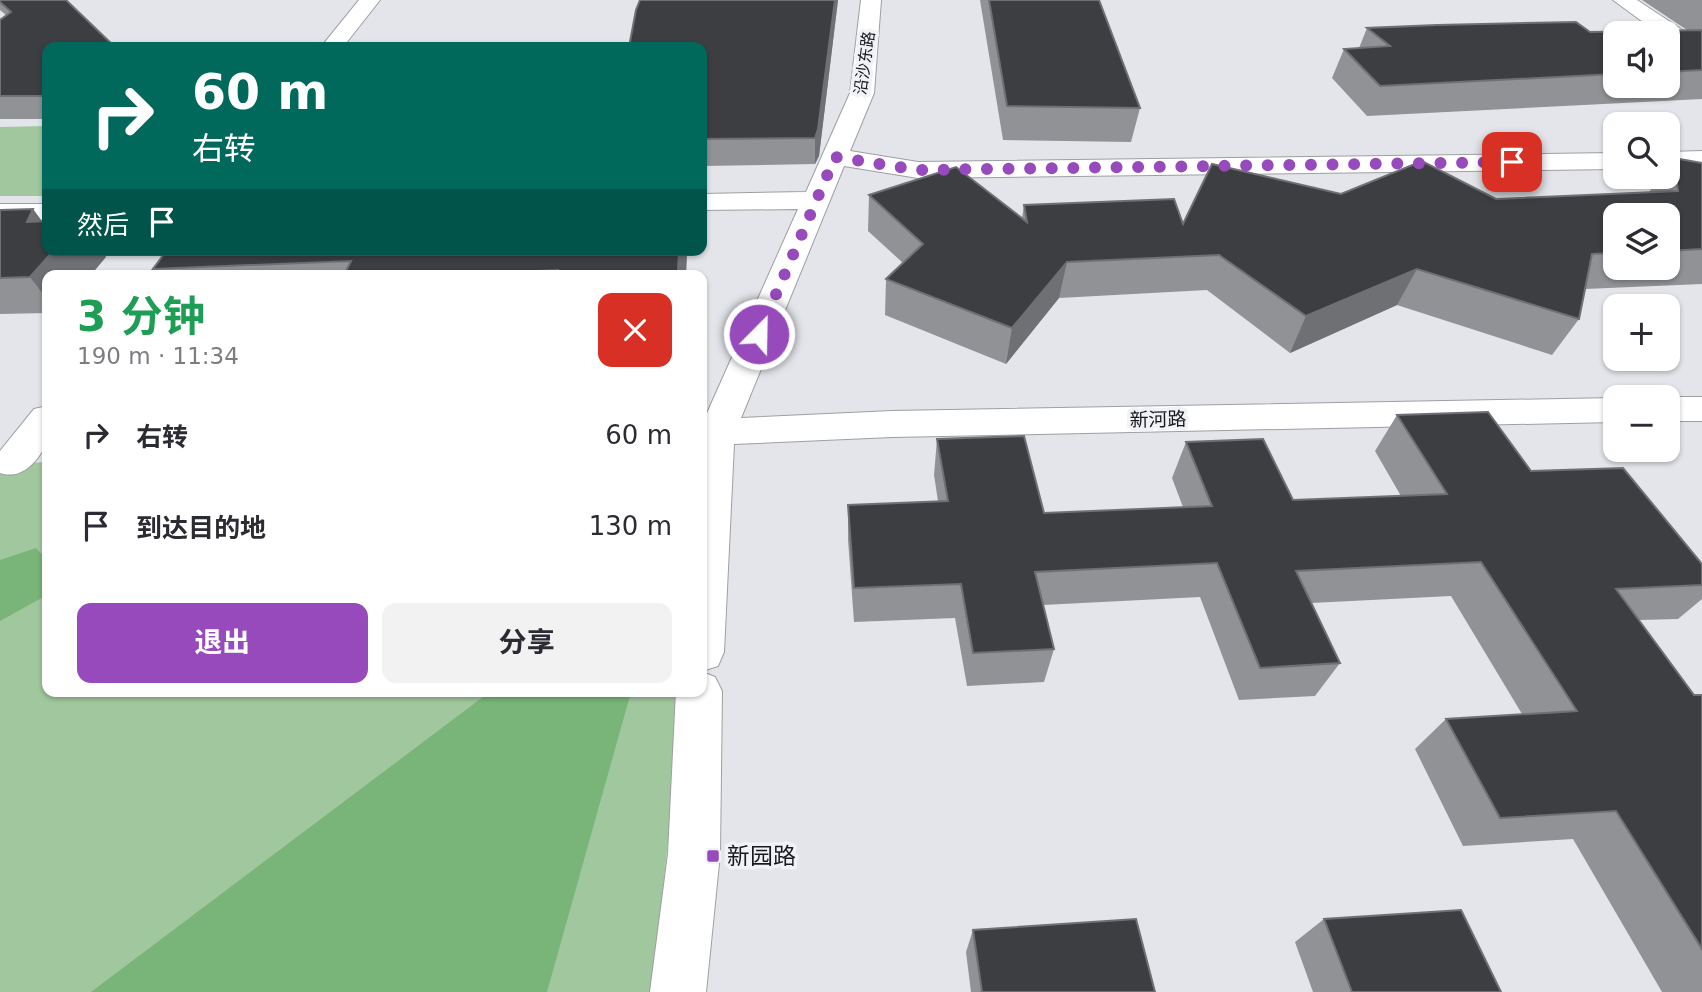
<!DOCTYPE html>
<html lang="zh">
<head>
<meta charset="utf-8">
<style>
	body { margin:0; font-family:"DejaVu Sans","Noto Sans SC",sans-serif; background:#f2f2f3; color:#2b2b33; height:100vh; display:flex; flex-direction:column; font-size:26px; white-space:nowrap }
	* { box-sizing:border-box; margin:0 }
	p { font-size:23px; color:#7c7c81 }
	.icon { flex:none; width:38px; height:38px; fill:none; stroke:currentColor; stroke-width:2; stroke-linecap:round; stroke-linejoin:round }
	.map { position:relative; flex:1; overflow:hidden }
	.details { position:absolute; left:42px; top:270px; width:665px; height:427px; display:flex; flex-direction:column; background:#fff; border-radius:14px; box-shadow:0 2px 5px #0004 }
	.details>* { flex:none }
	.hud { position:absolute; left:42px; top:42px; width:665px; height:214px; border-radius:14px; box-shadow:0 2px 5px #0004; background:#00695c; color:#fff; overflow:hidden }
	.fabs { position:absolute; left:1603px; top:21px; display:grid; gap:14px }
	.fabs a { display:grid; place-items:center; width:77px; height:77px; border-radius:14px; background:#fff; box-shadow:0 2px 5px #0004; font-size:35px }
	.pin { position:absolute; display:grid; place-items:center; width:60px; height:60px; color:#fff; margin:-30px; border-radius:14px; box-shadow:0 4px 10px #0006 }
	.me { position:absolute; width:77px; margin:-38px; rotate:23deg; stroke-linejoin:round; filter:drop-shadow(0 0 5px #0008) }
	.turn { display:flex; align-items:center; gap:24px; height:147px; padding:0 35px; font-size:32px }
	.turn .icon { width:91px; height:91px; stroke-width:2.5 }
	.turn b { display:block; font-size:49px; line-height:60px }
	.then { display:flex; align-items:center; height:66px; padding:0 35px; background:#0003; gap:14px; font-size:26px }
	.round { display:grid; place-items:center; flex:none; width:74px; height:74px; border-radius:14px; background:#f2f2f3 }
	.summary { display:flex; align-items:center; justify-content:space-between; height:119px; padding:0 35px }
	h1 { font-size:42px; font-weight:700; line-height:52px; color:#1e9e55 }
	.action { display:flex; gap:14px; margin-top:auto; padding:14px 35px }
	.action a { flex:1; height:80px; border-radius:14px; background:#964abb; color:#fff; font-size:28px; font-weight:700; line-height:80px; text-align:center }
	.action a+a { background:#f2f2f3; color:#2b2b33 }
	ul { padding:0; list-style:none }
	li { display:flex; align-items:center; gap:21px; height:91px; padding:0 35px }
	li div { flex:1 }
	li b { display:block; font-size:26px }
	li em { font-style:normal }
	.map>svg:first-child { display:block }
</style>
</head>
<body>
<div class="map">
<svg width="1702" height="992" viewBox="0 0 1702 992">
	<rect width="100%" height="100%" fill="#e3e5ea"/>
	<!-- green -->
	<path fill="#a0c79e" d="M47,126V196H0V127Z
		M47,462V691H684L652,992H0V464Z"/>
	<!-- forest -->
	<path fill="#79b578" d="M36,548L47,560V595L0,621V560Z
		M491,691L631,692L547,992H91Z"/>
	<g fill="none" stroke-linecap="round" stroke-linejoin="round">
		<!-- minor casing -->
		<g stroke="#9e9fa4" stroke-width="2">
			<path id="minor" d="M359,0H380L343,47H321Z
				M861,0H881L874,93L850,151L918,162L1615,153V169L918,178L844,166L741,418L892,411L1615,398V422L892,437L734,444L724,652L718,666L702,671V420H704L798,209L702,210V194L806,192L850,93Z
				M1613,0H1637L1702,43V60L1694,58L1668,40V33H1658Z
				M1702,151V167L1668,168V152Z
				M0,204H47V220H0Z
				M1666,397H1702V421H1668Z
				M47,406C47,416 51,435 46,444C37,463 21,480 0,473V451L34,409Z
				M702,672L715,677L722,691L720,854L706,992H650L668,854L676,691H702Z"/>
		</g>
		<!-- minor -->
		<use href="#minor" fill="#fff" fill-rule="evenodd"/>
	</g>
	<!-- wall -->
	<path fill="#909296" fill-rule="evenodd" d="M0,0L47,47V119H0V20L6,15L0,10Z
		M640,0H838L819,156L815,164L702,166V47Z
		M980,0H1099L1140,108L1131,142L1003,140Z
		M1642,0H1702V99L1367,116L1332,78L1344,49L1359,48L1367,28L1590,32L1687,30ZM1615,33H1668V86H1615Z
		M1674,158L1702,163V284L1585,289L1579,319L1552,355L1397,305L1290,353L1207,290L1059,298L1006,364L885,315L886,279L903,263L868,231L869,195L1022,218L1024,205L1183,224L1341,194L1496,199L1649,192L1661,177H1668V167ZM1615,215H1668V268H1615Z
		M33,209L42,221L106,257L47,275V313L0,314V210Z
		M167,250H687V252L686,275H157L153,269Z
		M1397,415L1531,471L1702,564V599L1678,619L1639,620L1694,695H1702V992H1662L1573,839L1463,846L1415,749L1446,719L1522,714L1451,596L1311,603L1340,663L1315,696L1239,700L1200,597L1043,605L1054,649L1044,682L967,686L955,618L854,622L848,540V505L938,501L934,475L937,439L1044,513L1183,507L1172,478L1186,442L1293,500L1401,496L1375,451Z
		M1324,919L1501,992H1313L1295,942Z
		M973,930L1155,992H971L966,952Z"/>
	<!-- shaded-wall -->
	<path fill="#6f7074" d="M835,0H838L819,156L815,164V138Z
		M33,209L47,229L27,222Z
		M49,250H102L106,257L91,275H47V299L30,277Z
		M679,250H687L686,275H678Z
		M1067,262L1059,298L1006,364L1012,328Z
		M1417,269L1397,305L1290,353L1306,316Z"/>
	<!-- building -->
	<path fill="#3d3e42" stroke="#6f7074" stroke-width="2" d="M0,0H66L115,47H47V96H0V20L11,12L0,2Z
		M640,0H835L818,129L815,138L702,139V47H629L636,10Z
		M989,0H1099L1140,108L1007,106Z
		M1576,22L1590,32L1702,30V70L1668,72V33H1615V74L1380,86L1344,49L1390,46L1367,28L1437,25Z
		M1674,158L1702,163V249L1668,251V215H1615V253L1592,254L1579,319L1417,269L1306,316L1219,255L1067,262L1012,328L886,279L923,244L869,195L956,167L1027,222L1024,205L1174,199L1183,224L1212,164L1341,194L1422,161L1496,199L1678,191Z
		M33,209L27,222L47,221V250H54L30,277L0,278V210Z
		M167,250H679L678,271L592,275H557L558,270L447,275H344L351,261L153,269Z
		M1488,412L1531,471L1623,468L1702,564V585L1616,589L1694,695H1702V949L1616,811L1500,818L1446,719L1577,711L1481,562L1296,571L1340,663L1260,668L1217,563L1035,572L1054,649L973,653L961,584L854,588L848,505L948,501L937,439L1024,436L1044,513L1212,506L1186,442L1263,439L1293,500L1447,494L1397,415Z
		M1461,910L1501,992H1352L1324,919Z
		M1136,919L1155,992H982L973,930Z"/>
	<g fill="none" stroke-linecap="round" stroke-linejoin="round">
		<!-- route -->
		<path stroke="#964abb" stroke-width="12" stroke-dasharray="0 21.6" d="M759,334L835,157L918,170L1512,162"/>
	</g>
	<!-- markers -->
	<rect fill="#964abb" stroke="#f1f2f7" stroke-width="2.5" x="706" y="849" width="14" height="14" rx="3.5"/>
	<g text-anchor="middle" stroke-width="7" stroke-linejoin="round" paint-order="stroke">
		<!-- far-street labels -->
		<g font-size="16" fill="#19191b" stroke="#f1f2f7">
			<text transform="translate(864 63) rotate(-82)" y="6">沿沙东路</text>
		</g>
		<!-- street labels -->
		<g font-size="19" fill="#19191b" stroke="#f1f2f7">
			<text transform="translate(1158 419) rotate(-1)" y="7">新河路</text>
		</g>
		<!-- near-poi labels -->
		<g font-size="23" fill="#19191b" stroke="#f1f2f7" text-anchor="start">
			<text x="727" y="864">新园路</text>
		</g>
	</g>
</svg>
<div class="fabs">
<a><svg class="icon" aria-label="sound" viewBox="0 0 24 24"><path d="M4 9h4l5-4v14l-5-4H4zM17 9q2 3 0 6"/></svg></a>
<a><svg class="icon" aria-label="search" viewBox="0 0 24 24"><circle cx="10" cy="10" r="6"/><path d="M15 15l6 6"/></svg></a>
<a><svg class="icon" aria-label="layers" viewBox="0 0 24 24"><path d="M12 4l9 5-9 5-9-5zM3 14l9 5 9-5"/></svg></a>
<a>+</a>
<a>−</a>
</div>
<div class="pin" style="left:1512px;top:162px;background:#d93025"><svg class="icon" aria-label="arrive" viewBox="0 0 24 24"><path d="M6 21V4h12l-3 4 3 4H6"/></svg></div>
<svg class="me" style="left:759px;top:334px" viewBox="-20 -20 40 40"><circle r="17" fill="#964abb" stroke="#fff" stroke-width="3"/><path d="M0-11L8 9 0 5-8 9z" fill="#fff"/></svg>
<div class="hud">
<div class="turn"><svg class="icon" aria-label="right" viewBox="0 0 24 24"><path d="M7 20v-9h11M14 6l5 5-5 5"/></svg><div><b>60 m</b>右转</div></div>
<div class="then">然后<svg class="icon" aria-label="arrive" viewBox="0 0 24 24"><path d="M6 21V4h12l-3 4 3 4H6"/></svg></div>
</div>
<section class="details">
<div class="summary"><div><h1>3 分钟</h1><p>190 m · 11:34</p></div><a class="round" style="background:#d93025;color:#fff"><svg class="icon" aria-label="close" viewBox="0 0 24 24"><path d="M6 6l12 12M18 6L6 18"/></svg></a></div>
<ul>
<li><svg class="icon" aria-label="right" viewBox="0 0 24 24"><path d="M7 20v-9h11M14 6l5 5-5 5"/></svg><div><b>右转</b></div><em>60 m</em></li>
<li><svg class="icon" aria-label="arrive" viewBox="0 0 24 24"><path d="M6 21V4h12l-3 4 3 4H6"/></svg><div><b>到达目的地</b></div><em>130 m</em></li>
</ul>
<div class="action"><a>退出</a><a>分享</a></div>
</section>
</div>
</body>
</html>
